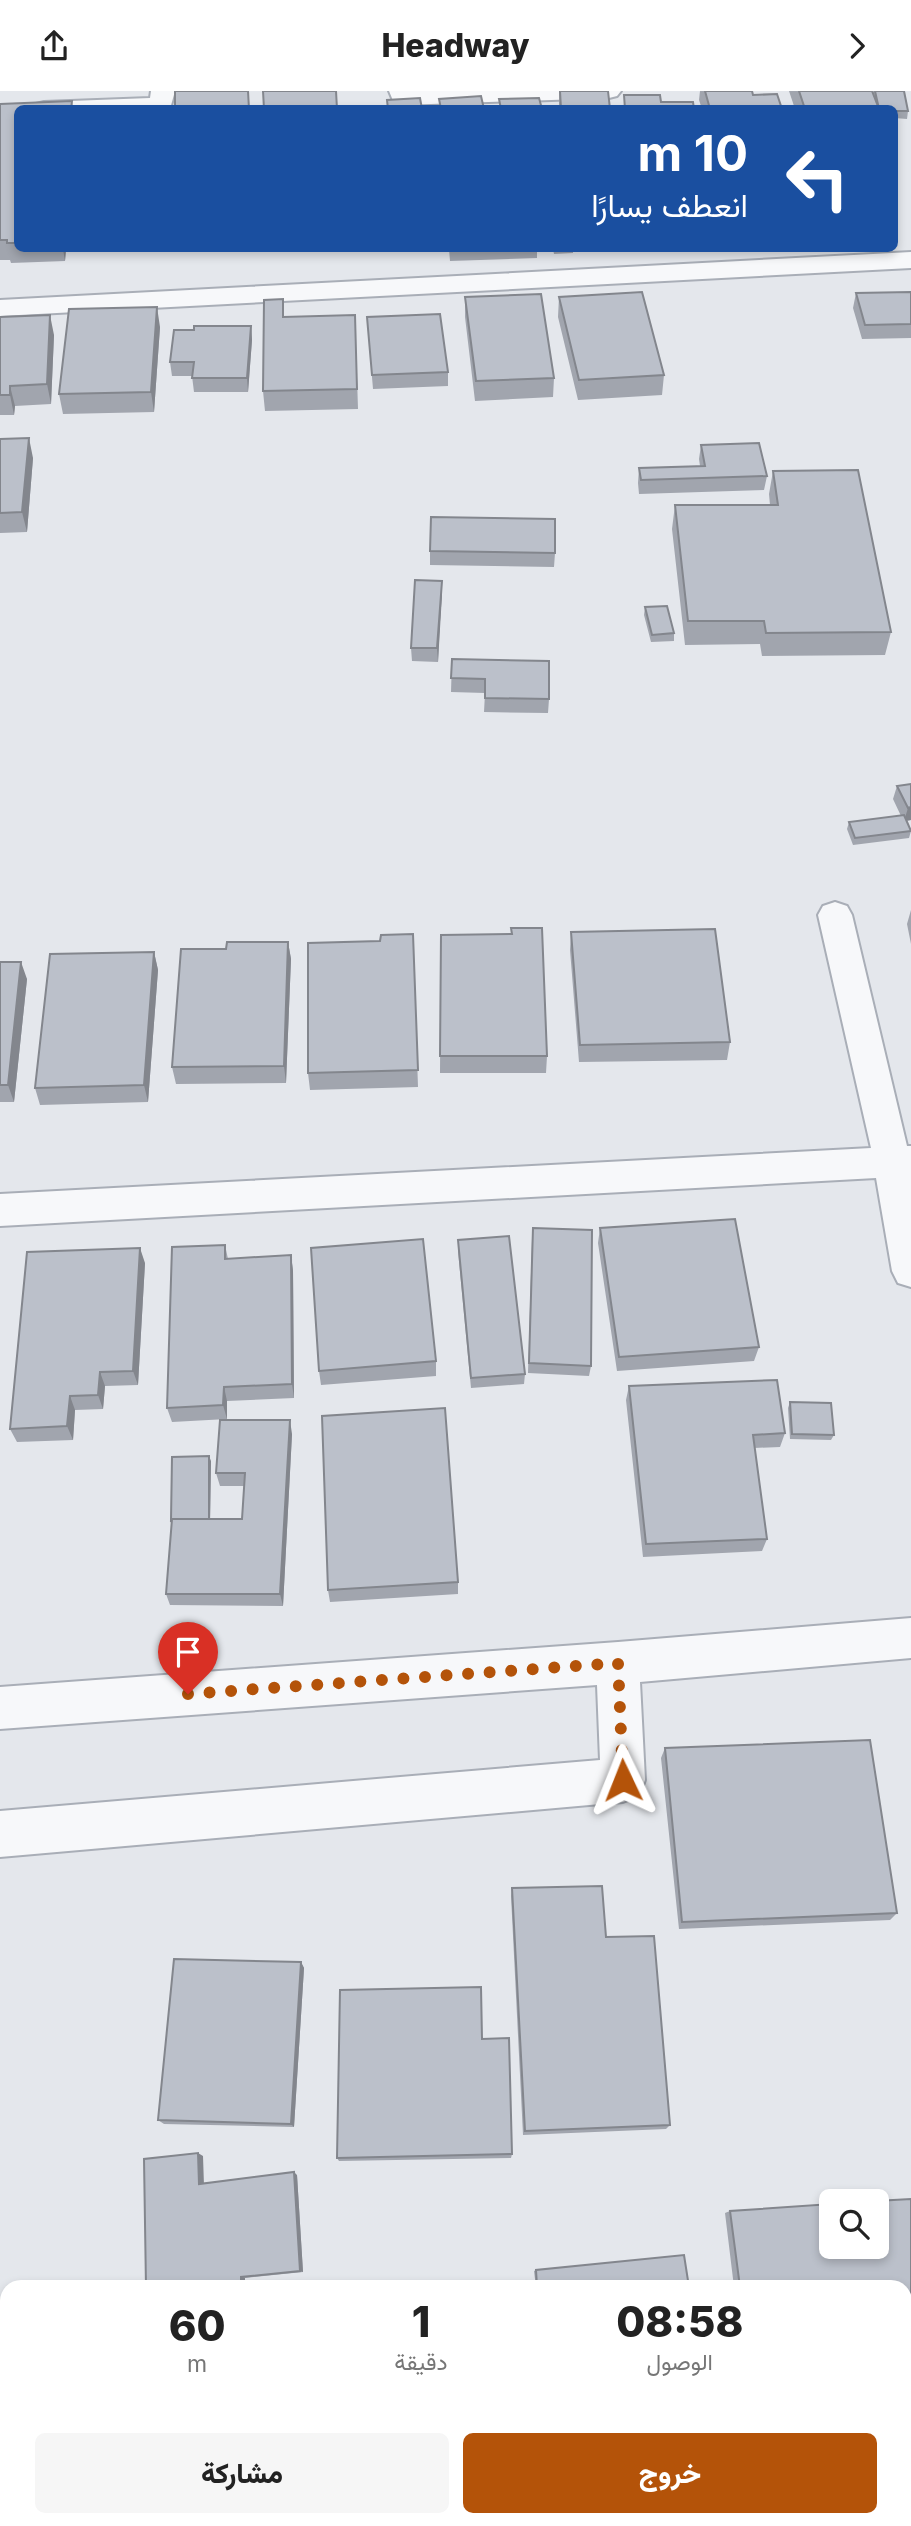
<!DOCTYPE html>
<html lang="ar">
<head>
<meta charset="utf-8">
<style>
	body { margin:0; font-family:Inter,Vazirmatn,sans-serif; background:#f6f6f6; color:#222; direction:rtl; height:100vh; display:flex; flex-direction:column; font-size:26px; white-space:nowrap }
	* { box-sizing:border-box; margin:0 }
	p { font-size:23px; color:#767676 }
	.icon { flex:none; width:38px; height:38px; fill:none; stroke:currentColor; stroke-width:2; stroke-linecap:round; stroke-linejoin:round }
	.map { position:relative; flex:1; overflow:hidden; direction:ltr }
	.side { position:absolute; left:0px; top:2189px; width:912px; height:247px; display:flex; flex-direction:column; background:#fff; border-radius:21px 21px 0 0; box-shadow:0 4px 10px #0003; direction:rtl }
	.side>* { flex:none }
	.banner { position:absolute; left:14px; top:14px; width:884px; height:147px; border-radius:10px; box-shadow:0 4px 10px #0003; direction:rtl; background:#1a4fa0; color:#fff; overflow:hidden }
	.controls { position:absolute; left:819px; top:2098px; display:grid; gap:14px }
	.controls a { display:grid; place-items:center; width:70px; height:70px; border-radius:10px; background:#fff; box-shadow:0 4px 10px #0003; font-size:35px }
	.pin { position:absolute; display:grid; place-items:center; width:60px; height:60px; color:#fff; margin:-72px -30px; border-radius:50% 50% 50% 0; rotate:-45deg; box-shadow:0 0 7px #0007 }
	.pin .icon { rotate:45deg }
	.me { position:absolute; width:77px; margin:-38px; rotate:358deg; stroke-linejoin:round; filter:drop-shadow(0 0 5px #0008) }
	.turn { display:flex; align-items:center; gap:24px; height:147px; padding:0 35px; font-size:32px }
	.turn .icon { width:91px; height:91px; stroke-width:2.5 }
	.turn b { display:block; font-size:49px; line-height:60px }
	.eta { display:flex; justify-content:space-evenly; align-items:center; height:119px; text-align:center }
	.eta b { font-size:42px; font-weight:800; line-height:49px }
	.cta { display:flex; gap:14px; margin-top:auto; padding:14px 35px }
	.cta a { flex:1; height:80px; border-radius:10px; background:#b45309; color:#fff; font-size:28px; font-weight:800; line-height:80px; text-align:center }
	.cta a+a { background:#f6f6f6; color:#222 }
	header { display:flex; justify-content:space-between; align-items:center; height:91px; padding:0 35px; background:#fff; font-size:32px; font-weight:800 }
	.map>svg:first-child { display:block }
</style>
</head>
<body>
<header><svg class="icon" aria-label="forward" viewBox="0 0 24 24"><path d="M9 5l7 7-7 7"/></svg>Headway<svg class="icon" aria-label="share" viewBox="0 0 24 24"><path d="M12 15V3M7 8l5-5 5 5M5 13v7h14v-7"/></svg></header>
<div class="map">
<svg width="911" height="2435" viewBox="0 0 911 2435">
	<rect width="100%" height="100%" fill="#e4e7ec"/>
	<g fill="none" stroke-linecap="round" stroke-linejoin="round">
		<!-- minor casing -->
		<g stroke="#a9aeb7" stroke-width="4">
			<path id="minor" d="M151,0H175L170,18H33L36,13L44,11L150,7Z
				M389,0H621L617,5L609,7L402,14L394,12Z
				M911,161V177L0,225V209Z
				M835,811L847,815L852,824L907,1055H911V1196L898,1192L892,1180L876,1087L0,1135V1103L871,1057L818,824L823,815Z
				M911,1527V1567L640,1591L645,1689L639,1705L623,1711L0,1766V1720L600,1669L597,1594L0,1638V1596L618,1551Z"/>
		</g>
		<!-- minor -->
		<use href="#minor" fill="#f7f8fa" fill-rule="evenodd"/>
	</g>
	<!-- wall -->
	<path fill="#a1a5ae" d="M559,0L610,18H559Z
		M700,0H752L753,4L782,18H702L699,9Z
		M789,0H872V2L873,0H904L908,20L907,28L894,27V18H795Z
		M72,10L73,18H18V158H66L65,170L11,172L10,169H0V13Z
		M171,158H243L171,160Z
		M366,158H402L366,159Z
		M449,158H537V167L450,170Z
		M553,158H573V162L554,163Z
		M619,158H639V160L620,161Z
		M911,201V247L862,248L853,217L856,202Z
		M465,206L554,287L553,306L475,310L465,226Z
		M559,206L664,284L662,304L578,309L558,226Z
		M355,224L358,318L265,320L263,300L284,226Z
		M0,226L54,244L51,313L15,315L14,324H0Z
		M367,226L448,281V295L373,298Z
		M251,235L252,249L248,301H194L192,285H172L170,271L194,239Z
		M160,236L154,321L63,323L59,303Z
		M0,348L33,367L27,441L0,442Z
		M701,354L767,385L764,399L639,403L638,392L639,377L700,375L699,368Z
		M773,380L891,541L885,564L762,565L760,553L685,554L672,438L675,414H770L769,403Z
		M430,460L555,462L554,476L430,474Z
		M442,490L438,571L412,570L411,557Z
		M645,516L674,542V550L651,551L644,524Z
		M452,568L549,608L548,622L484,621L485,602L451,601Z
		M911,693V729L906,730L911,740L909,747L853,754L847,738L849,731L901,725L893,708L897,695Z
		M911,819V853L907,833Z
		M571,841L730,951L727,969L579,971L570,859Z
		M413,843L418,996L310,999L308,982L380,850Z
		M441,844L547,965L546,982H440Z
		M288,851L291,868L286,992L176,993L172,976L226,858Z
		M154,861L158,879L148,1011L40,1014L35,997Z
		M0,871L27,888L14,1011H0Z
		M600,1137L759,1256L754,1270L617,1280L598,1152Z
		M532,1148L591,1275L589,1285L528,1282Z
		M458,1149L525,1283L524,1293L471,1297L458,1160Z
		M225,1154L228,1168L291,1164L293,1180L294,1307L227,1310V1328L172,1331L167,1317Z
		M145,1172L138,1294L105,1295L103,1318L75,1319L73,1349L17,1351L10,1338Z
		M436,1270V1285L321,1294L319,1280Z
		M629,1295L785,1342L780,1356L754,1357L767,1448L762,1460L643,1466L626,1309Z
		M790,1311L834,1344L831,1349L790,1348L788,1317Z
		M292,1343L283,1515L170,1514L166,1503L172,1433L171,1429L211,1370L210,1428H242L244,1395H220L216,1382Z
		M458,1491V1503L330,1511L328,1499Z
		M665,1657L897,1822L890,1829L679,1838L661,1667Z
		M512,1797L606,1846L670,2034L666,2038L523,2044L511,1805Z
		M301,1871L304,1877L294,2036L164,2033L158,2029Z
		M512,2063L511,2067L339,2070L337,2067Z
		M203,2065V2092L297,2084L303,2181L245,2187V2196H146Z
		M730,2120L905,2196H734L725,2122Z
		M536,2179L689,2196H536L534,2180Z"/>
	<!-- shaded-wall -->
	<path fill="#83868d" d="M63,158H66L65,170Z
		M157,216L160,236L154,321L151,301Z
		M50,224L54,244L51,313L47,293Z
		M251,235L252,249L248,301L247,287Z
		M10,295L15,315L14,324L10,304Z
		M29,347L33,367L27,441L22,421Z
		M442,490V504L438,571L437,557Z
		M911,716V729L904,730L908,717Z
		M288,851L291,868L286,992L284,975Z
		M154,861L158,879L148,1011L144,994Z
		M21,871L27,888L14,1011L8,994Z
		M140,1157L145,1172L138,1294L133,1280Z
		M291,1164L293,1180L294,1307L292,1293Z
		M100,1281L105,1295L103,1318L98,1304Z
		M224,1296L227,1310V1328L223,1314Z
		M70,1305L75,1319L73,1349L67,1335Z
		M290,1329L292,1343L283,1515L280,1503Z
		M209,1365L211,1370L210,1433L209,1428Z
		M301,1871L304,1877L294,2036L291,2033Z
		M198,2062L203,2065L204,2095L199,2093Z
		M294,2081L297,2084L303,2181L300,2180Z
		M241,2186L245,2187V2196H241Z"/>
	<!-- building -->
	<path fill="#bbc0ca" stroke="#83868d" stroke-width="2" d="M175,0H248L249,18H175Z
		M263,0H336L337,18H264Z
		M560,0H608L610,18H561Z
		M705,0H752L753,4L777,3L782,18H710Z
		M799,0H872L879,18H805Z
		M875,0H904L908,20H894V18H879Z
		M624,4H660L661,11H693L694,18H625Z
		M481,5L484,18H441L439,8Z
		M420,7L422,18H388L387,9Z
		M539,7L542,18H501L499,8Z
		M72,10L71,18H18V152H7V149H0V13Z
		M642,201L664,284L579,289L559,206Z
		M911,201V233L865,234L856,202Z
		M541,203L554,287L476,290L465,206Z
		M283,208V226L355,224L357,298L263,300L264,209Z
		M157,216L151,301L59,303L69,218Z
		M440,223L448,281L372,284L367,226Z
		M50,224L47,293L10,295V304H0V226Z
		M194,235H251L247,287H192L194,271H170L174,239H194Z
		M29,347L22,421L0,422V348Z
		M759,352L767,385L641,389L639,377L705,375L701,354Z
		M858,379L891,541L766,542L764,530H688L675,414H778L773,380Z
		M431,426L555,428V462L430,460Z
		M415,489L442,490L437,557H411Z
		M667,515L674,542L652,544L645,516Z
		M452,568L549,570V608L485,607V588L451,587Z
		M911,693V716L908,717L897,695Z
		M904,724L911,740L855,747L849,731Z
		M511,837H542L547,965H440L441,844L512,843Z
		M715,838L730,951L580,954L571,841Z
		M413,843L418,979L308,982V852L380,850L381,844Z
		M227,851H288L284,975L172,976L181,858H226Z
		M154,861L144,994L35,997L50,863Z
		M0,871H21L8,994H0Z
		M735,1128L759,1256L619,1266L600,1137Z
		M533,1137L592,1139L591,1275L529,1272Z
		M509,1145L525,1283L471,1287L458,1149Z
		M423,1148L436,1270L319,1280L311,1157Z
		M225,1154V1168L291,1164L292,1293L224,1296L223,1314L167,1317L172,1156Z
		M140,1157L133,1280L100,1281L98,1304L70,1305L67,1335L10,1338L27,1161Z
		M777,1289L785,1342L753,1344L767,1448L646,1453L629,1295Z
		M790,1311L831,1312L834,1344L792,1343Z
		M445,1317L458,1491L328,1499L322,1325Z
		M220,1329H290L280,1503H166L172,1428H242L245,1382H216Z
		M209,1365V1428H172L171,1429L172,1366Z
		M870,1649L897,1822L682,1831L665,1657Z
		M602,1795L606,1846L654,1845L670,2034L525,2040L512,1797Z
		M174,1868L301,1871L291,2033L158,2029Z
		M481,1896L482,1948L509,1947L512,2063L337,2067L340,1899Z
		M198,2062L199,2093L294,2081L300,2180L241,2186V2196H146L144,2068Z
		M911,2108V2320L905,2321V2196H740L730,2120L831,2113V2156H877L876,2110Z
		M684,2164L689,2196H537L536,2179Z"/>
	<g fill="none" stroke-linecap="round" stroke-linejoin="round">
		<!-- route -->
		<path stroke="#b45309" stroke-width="12" stroke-dasharray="0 21.6" d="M188,1603L618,1572L623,1689"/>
	</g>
</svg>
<div class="controls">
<a><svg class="icon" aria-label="search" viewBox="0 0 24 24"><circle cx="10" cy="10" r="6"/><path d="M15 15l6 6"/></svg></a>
</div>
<div class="pin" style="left:188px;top:1603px;background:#d93025"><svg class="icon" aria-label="arrive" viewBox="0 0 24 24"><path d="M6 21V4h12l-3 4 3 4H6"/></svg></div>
<svg class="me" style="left:623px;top:1689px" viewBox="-20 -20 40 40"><path d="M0-17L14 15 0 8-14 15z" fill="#b45309" stroke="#fff" stroke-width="4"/></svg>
<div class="banner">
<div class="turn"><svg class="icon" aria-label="left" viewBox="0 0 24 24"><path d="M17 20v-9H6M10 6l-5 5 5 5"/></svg><div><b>10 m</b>انعطف يسارًا</div></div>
</div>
<section class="side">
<div class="eta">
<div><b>08:58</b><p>الوصول</p></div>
<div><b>1</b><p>دقيقة</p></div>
<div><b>60</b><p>m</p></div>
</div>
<div class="cta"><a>خروج</a><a>مشاركة</a></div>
</section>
</div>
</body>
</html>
